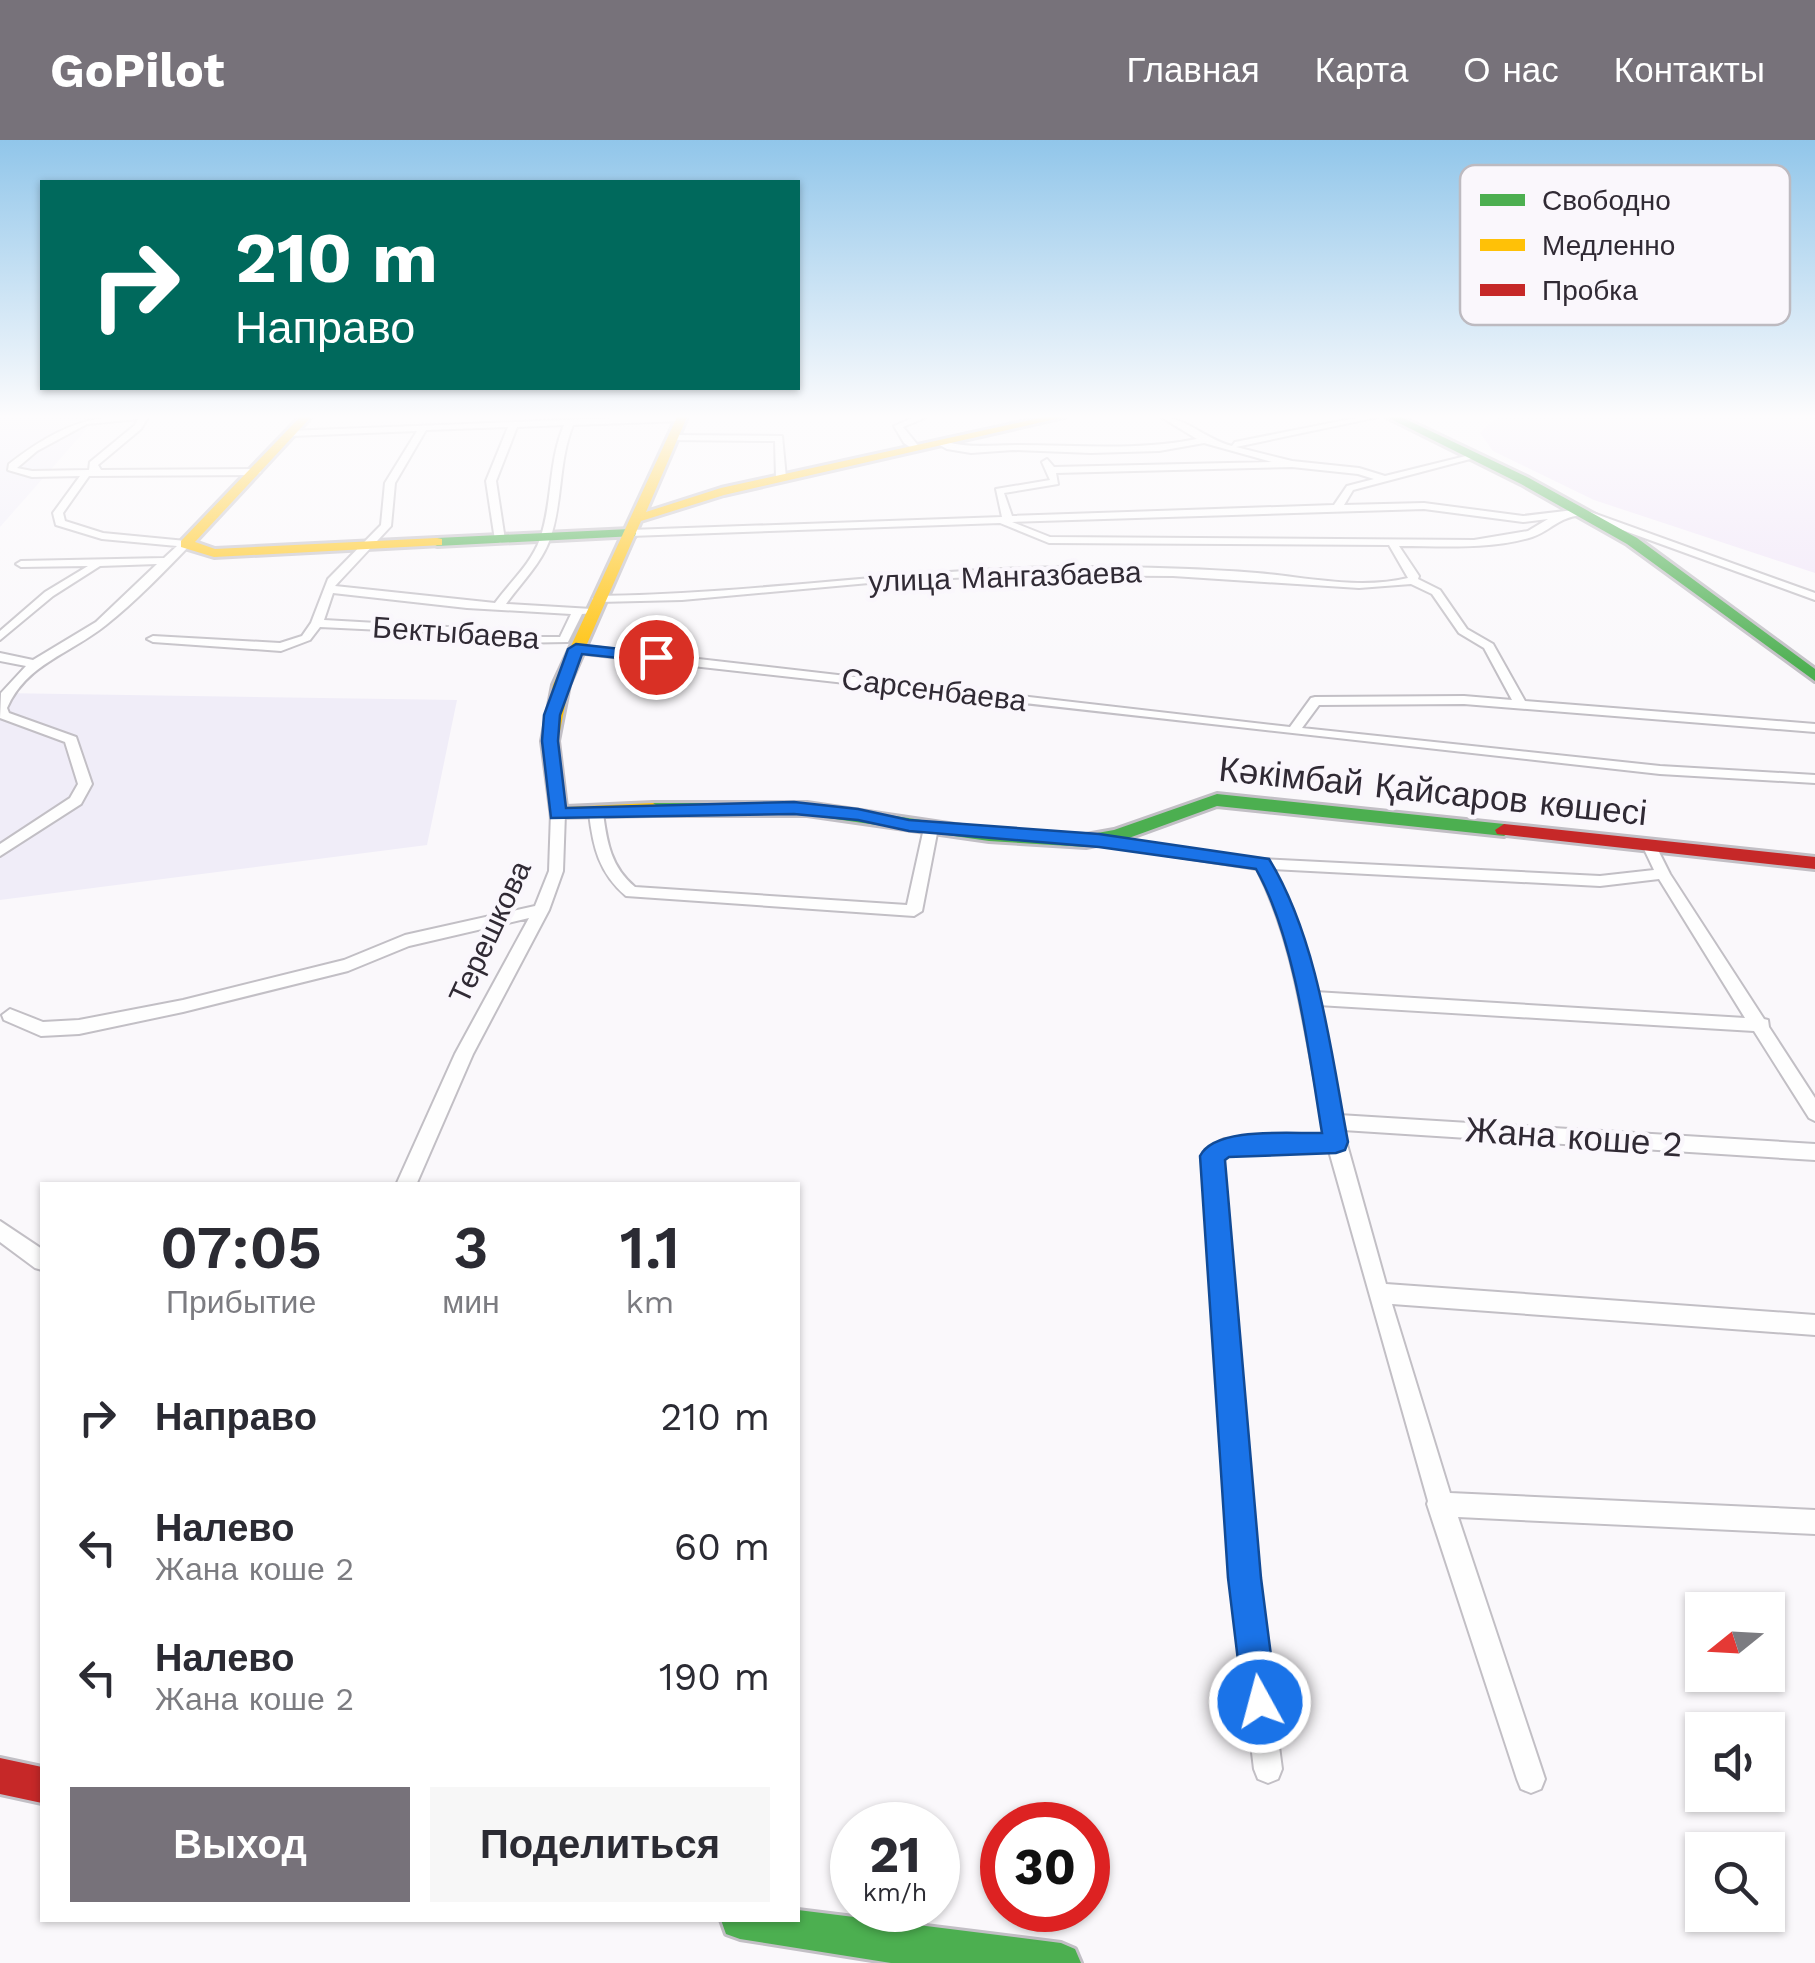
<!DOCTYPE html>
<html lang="ru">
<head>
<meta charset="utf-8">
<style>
	body { margin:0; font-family:"Work Sans",sans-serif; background:#f7f7f7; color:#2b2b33; height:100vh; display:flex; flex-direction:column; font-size:38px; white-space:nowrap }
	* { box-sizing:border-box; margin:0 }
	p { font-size:32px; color:#7c7c81 }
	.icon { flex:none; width:55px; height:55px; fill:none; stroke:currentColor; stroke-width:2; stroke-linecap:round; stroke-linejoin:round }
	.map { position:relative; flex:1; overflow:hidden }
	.details { position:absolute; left:40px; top:1042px; width:760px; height:740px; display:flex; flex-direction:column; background:#fff; border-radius:0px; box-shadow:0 2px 8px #0004 }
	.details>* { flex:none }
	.guide { position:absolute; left:40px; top:40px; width:760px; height:210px; border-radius:0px; box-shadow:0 2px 8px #0004; background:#00695c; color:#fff; overflow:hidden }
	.needle { width:65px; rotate:252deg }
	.buttons { position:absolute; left:1685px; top:1452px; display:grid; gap:20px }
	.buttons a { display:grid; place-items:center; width:100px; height:100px; border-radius:0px; background:#fff; box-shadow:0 2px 8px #0004; font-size:50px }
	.speed { position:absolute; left:830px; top:1662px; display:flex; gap:20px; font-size:50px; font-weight:700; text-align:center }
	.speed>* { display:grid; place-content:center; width:130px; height:130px; border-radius:50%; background:#fff; box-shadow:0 2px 8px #0004; line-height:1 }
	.speed small { font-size:25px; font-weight:400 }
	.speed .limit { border:15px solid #d22; background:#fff; color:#111 }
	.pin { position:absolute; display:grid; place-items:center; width:85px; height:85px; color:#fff; margin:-42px; border:5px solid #fff; border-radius:50%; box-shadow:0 2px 10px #0007 }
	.me { position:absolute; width:110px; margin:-55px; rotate:353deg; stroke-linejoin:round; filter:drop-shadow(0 0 8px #0008) }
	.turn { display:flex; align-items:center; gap:35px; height:210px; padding:0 30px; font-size:45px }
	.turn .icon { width:130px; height:130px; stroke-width:2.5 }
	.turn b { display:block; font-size:70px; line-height:85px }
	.eta { display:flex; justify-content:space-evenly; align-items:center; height:170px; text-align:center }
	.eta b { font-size:60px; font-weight:600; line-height:70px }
	.button { display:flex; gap:20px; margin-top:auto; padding:20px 30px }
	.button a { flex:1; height:115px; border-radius:0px; background:#77727a; color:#fff; font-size:40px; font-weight:600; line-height:115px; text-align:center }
	.button a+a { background:#f7f7f7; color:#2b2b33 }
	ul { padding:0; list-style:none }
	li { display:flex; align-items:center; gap:30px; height:130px; padding:0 30px }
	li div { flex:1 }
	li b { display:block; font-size:38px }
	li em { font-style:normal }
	header { display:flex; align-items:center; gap:60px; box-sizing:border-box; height:140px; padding:0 50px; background:#77727a; color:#fff }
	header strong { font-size:48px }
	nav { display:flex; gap:55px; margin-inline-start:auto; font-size:35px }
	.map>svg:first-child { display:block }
</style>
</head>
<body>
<header>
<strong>GoPilot</strong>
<nav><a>Главная</a><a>Карта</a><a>О нас</a><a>Контакты</a></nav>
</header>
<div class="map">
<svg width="1815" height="1823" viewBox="0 0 1815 1823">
	<rect width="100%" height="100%" fill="#faf8fb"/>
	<!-- industrial -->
	<path fill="#f0edf8" d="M0,277H97L0,387Z
		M0,553L457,560L427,705L0,760Z"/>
	<!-- green -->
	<path fill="#f0e5f8" d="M1497,277H1815V433L1594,360L1493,311L1480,293Z"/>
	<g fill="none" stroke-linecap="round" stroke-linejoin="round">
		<!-- street casing -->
		<g stroke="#c2bfc5" stroke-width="4">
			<path id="street" d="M110,277H148L141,289L98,325L101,330L256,329L261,332L256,335L89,336L63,373L65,381L103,393L186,401L191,404C164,432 136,461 106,485C70,514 26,524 7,568L9,573L76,597L92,644L81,664L0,716V704L70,658L78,644L65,602L0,578L1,553L26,526L0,521V513L33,520L96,482L157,424L100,426L53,456L0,500V491L45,452L88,426L21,427L16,424L21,421L164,418L177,406L102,399L56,385L53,373L80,336L32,337L8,330L9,324C40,300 71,281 110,277ZM138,279L135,285L90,322L89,330L32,331L17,328L37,311L87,284Z
				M640,277L686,278L682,281L573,285C558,322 563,362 550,399C541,424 521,443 506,464L592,469V473L582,474L568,502L504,503L465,494L320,487L310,500L281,511L153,502L147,499L153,496L280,503L302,496L311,483L328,439L381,385L385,343L417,291L291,296L288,291ZM564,285C548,322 553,362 540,399C531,424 510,442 495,463L335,446L391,386L395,343L426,290L508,287L486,341L495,400L500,403L505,400L496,341L517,287ZM333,453L467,468L571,474L560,497H504L465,488L324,480Z
				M915,277H927L903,287L920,308L916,311L904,303L894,286Z
				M1161,277C1185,277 1207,300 1232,306L1235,302L1361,277H1378L1236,307L1292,321L1359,328L1385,336L1474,314V318L1353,350L1344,365L1424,363L1523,376L1582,369L1815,453V460L1581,375C1557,378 1552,390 1532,397C1491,410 1442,406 1399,406L1419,436L1418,439L1440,450L1467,489L1493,504L1525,561L1815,584V592L1464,564L1319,565L1302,588L1660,626L1815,635V643L1660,634L576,513L570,509L576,505L1290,587L1311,558L1315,557L1464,556L1512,560L1484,508L1459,493L1432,454L1411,444L1359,448L1173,436L1013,435L891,441L682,460L598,462L592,459L598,456C757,454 915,428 1075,427C1135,427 1196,428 1257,433C1305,437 1360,450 1408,438L1389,405L1049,403L1000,383L630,396L625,393L630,390L1002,377L996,349L1050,340L1042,322L1047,319L1054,327L1272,322L1204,303L1159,311L1091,313L1013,310L971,313L947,309L936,303L940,300C967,309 990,305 1017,305C1078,305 1137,311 1197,299ZM1292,327L1358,334L1374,339L1347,346L1334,365L1012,376L1004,353L1058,344L1056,333ZM1424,369L1523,382L1548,379L1528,391L1474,400L1050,397L1012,382Z
				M674,295L782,296L786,338L781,341L776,338L775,301L671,300Z
				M558,669L565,673L563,731L549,770L473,914L416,1045H396L455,914L529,778L409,806L348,831L183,872L79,894L41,896L4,880L2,875L10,869L43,882L79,880L183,860L344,820L405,795L535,766L549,731L551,673Z
				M596,669L603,673C607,703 611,727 635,747L907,765L924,688L931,683L938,688L922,771L914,776L626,756C599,733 593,707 589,673Z
				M1099,696L1240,718L1600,736L1654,730L1644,709L1651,704L1656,706L1670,734L1764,879L1768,880L1769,887L1815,958V981L1809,978L1754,891L1318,865L1339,975L1815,1004V1020L1343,990L1386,1144L1815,1175V1195L1392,1164L1450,1353L1815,1370V1394L1458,1377L1545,1639L1541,1649L1531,1653L1521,1649L1517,1639L1427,1364L1428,1361L1329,1011L1228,1015L1222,1019L1257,1439L1282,1629L1278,1639L1268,1643L1258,1639L1254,1629L1231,1439L1203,1016L1205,1010L1224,999L1326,996C1305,905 1299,813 1257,729L1094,704L1092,701ZM1272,729L1600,746L1659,739L1745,878L1315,852L1299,791Z
				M0,1081L42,1109V1130L35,1128L0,1102Z"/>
		</g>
		<!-- fast casing -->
		<g stroke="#c2bfc5" stroke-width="6">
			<path id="fast" d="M1387,277H1401L1529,338L1637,398L1815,529V541L1627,404L1521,344Z
				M630,389L636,393L635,396L437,406L430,402L437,398Z
				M1217,654L1504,684L1513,690L1504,696L1217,666L1126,699L1086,707L989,701L807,675H653L644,669L653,663H807L989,690L1086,695L1114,690Z
				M798,1770L1061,1803L1075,1809L1081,1823H891L740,1799L726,1794L721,1780H798Z"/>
		</g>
		<!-- slow casing -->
		<g stroke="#c2bfc5" stroke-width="6">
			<path id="slow" d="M300,277H311L195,402L215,409L437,398L442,399V405L214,417L181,407V401Z
				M677,277H687L646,372L721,348L1044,277H1064L724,355L641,381L569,545L558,601L566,667L653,663L662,669L653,675L552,677L542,601L553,545Z"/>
		</g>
		<!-- jam casing -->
		<g stroke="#c2bfc5" stroke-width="6">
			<path id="jam" d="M1504,684L1815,717V729L1497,694L1495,690Z
				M0,1618L42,1627V1663L0,1654Z"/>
		</g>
		<!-- street -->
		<use href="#street" fill="#fefefe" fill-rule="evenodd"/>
		<!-- fast -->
		<use href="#fast" fill="#4caf50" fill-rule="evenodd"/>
		<!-- slow -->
		<use href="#slow" fill="#ffc107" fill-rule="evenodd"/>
		<!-- jam -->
		<use href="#jam" fill="#c62828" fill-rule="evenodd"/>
	</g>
	<!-- sky -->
	<linearGradient id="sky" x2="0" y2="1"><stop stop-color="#91c6ea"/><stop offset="0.52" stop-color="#fdfcfd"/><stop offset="1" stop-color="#fdfcfd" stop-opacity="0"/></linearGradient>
	<rect width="1815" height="532" fill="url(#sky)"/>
	<!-- route -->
	<path fill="#1a73e8" stroke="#114b97" stroke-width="2.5" d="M576,504L656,513L664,517L656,522L582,514L560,575L558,601L566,668L794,662L858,669L909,680L1099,694L1269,719C1318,799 1331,912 1348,1002L1345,1010L1336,1013L1229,1017L1225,1020L1261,1438L1277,1562L1272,1574L1260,1579L1248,1574L1243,1562L1228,1438L1200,1016C1215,986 1291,994 1322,993C1309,914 1295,798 1256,729L1099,707L909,691L858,680L794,674L551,678L542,601L544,575L568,509Z"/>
	<g text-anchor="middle" stroke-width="9" stroke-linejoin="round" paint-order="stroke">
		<!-- far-street labels -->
		<g font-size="30" fill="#302a34" stroke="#faf7fc">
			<text transform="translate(1005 437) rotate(-2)" y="10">улица Мангазбаева</text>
			<text transform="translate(456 493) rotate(4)" y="10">Бектыбаева</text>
			<text transform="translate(934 550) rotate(7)" y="10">Сарсенбаева</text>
			<text transform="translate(490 792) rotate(-65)" y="10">Терешкова</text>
		</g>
		<!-- street labels -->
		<g font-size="35" fill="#302a34" stroke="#faf7fc">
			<text transform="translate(1433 651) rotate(6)" y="12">Кәкімбай Қайсаров көшесі</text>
			<text transform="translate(1574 997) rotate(4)" y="12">Жана коше 2</text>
		</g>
	</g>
	<!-- legend -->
	<rect x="1460" y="25" width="330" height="160" rx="15" fill="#faf7fc" stroke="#bdbac0" stroke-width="2.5"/>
	<rect x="1480" y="54" width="45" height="12" fill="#4caf50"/>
	<rect x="1480" y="99" width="45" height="12" fill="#ffc107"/>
	<rect x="1480" y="144" width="45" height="12" fill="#c62828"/>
	<g font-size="28" fill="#302a34">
		<text x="1542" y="70">Свободно</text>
		<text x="1542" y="115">Медленно</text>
		<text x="1542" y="160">Пробка</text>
	</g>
</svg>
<div class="buttons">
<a><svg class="needle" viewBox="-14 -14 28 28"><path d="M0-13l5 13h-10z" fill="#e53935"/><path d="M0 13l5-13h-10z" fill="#7c7c81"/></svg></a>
<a><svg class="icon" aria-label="sound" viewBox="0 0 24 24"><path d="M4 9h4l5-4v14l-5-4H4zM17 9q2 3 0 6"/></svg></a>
<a><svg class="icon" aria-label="search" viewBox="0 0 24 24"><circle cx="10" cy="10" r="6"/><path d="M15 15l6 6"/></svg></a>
</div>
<div class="speed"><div>21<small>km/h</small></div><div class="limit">30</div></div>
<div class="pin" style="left:656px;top:517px;background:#d93025"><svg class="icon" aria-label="arrive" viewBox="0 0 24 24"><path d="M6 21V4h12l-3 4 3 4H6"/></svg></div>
<svg class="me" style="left:1260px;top:1562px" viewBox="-20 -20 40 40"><circle r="17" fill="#1a73e8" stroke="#fff" stroke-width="3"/><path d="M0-11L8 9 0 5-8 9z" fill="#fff"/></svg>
<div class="guide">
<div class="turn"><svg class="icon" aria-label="right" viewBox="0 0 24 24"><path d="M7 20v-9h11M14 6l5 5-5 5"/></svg><div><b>210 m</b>Направо</div></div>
</div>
<section class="details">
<div class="eta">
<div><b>07:05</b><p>Прибытие</p></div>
<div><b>3</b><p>мин</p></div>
<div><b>1.1</b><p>km</p></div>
</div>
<ul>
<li><svg class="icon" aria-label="right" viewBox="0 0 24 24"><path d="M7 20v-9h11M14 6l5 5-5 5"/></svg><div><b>Направо</b></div><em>210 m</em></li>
<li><svg class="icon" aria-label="left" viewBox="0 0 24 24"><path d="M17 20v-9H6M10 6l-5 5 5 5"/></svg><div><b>Налево</b><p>Жана коше 2</p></div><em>60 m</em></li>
<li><svg class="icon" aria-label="left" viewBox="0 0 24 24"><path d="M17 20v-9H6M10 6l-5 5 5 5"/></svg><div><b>Налево</b><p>Жана коше 2</p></div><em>190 m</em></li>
</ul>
<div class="button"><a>Выход</a><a>Поделиться</a></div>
</section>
</div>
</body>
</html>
